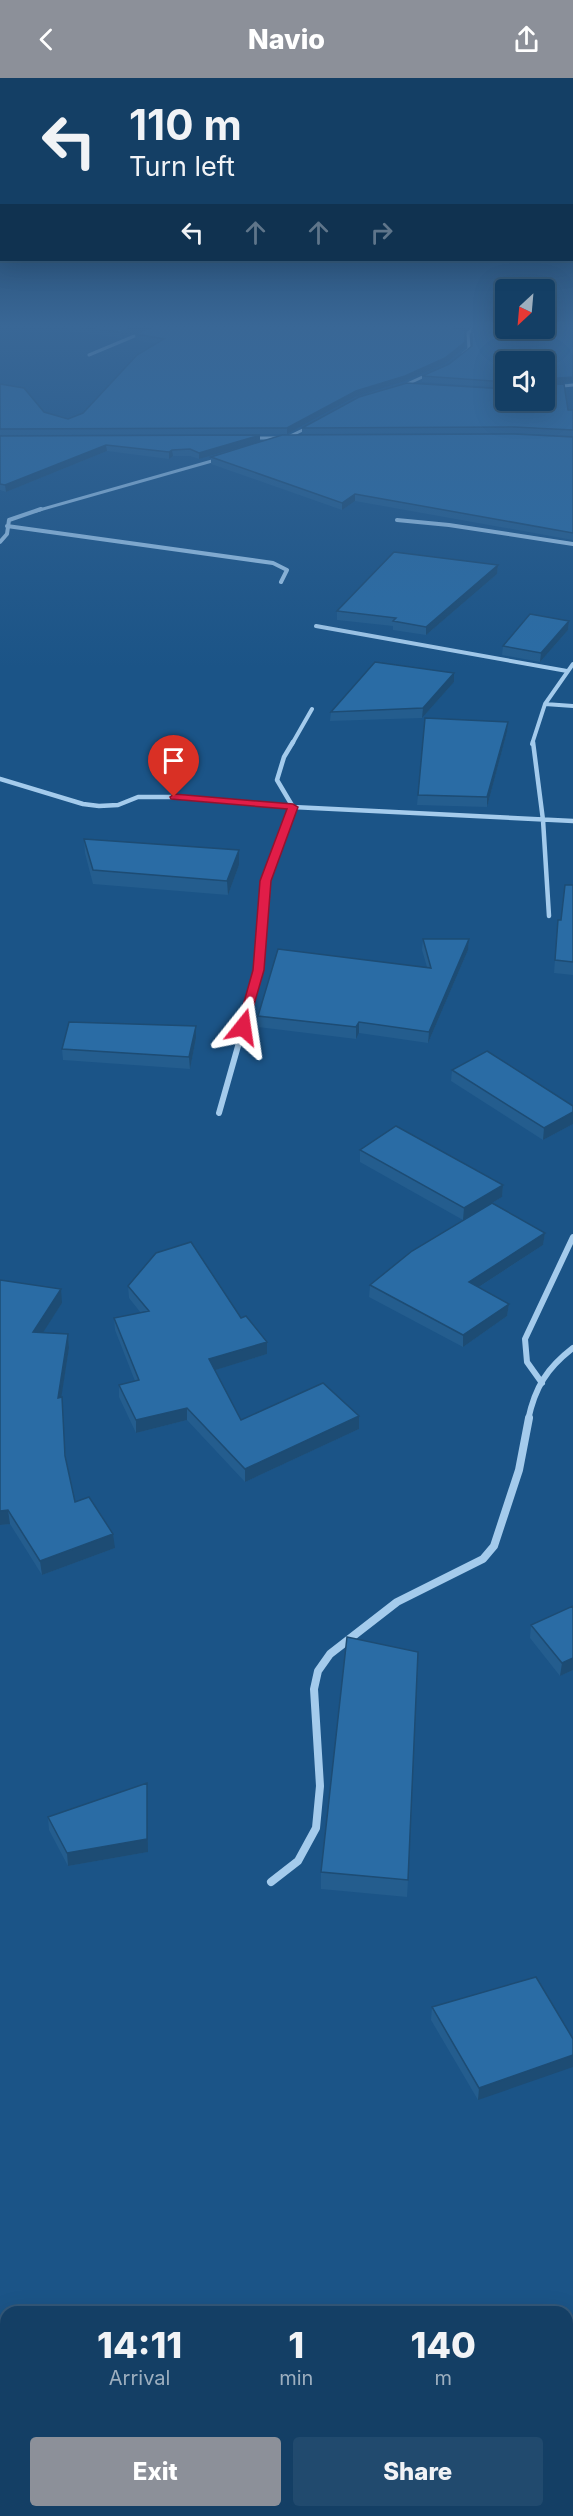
<!DOCTYPE html>
<html lang="en">
<head>
<meta charset="utf-8">
<style>
	body { margin:0; font-family:Inter,sans-serif; background:#214a6e; color:#f1f3f6; height:100vh; display:flex; flex-direction:column; font-size:22px; white-space:nowrap }
	* { box-sizing:border-box; margin:0 }
	p { font-size:20px; color:#9dafbf }
	.icon { flex:none; width:33px; height:33px; fill:none; stroke:currentColor; stroke-width:2; stroke-linecap:round; stroke-linejoin:round }
	.map { position:relative; flex:1; overflow:hidden }
	.side { position:absolute; left:0px; top:2228px; width:573px; height:212px; display:flex; flex-direction:column; background:#143f65; border-radius:18px 18px 0 0; box-shadow:0 6px 24px #0002,0 0 0 2px #335879 }
	.side>* { flex:none }
	.banner { position:absolute; left:0px; top:0px; width:573px; height:183px; box-shadow:0 6px 24px #0002,0 0 0 2px #335879; background:#143f65; color:#f1f3f6; overflow:hidden }
	.needle { width:39px; rotate:206deg }
	.buttons { position:absolute; left:495px; top:201px; display:grid; gap:12px }
	.buttons a { display:grid; place-items:center; width:60px; height:60px; border-radius:6px; background:#143f65; box-shadow:0 6px 24px #0002,0 0 0 2px #335879; font-size:30px }
	.pin { position:absolute; display:grid; place-items:center; width:51px; height:51px; color:#fff; margin:-62px -26px; border-radius:50% 50% 50% 0; rotate:-45deg; box-shadow:0 0 6px #0007 }
	.pin .icon { rotate:45deg }
	.me { position:absolute; width:66px; margin:-33px; rotate:15deg; stroke-linejoin:round; filter:drop-shadow(0 0 4px #0008) }
	.turn { display:flex; align-items:center; gap:21px; height:126px; padding:0 30px; font-size:27px }
	.turn .icon { width:78px; height:78px; stroke-width:2.5 }
	.turn b { display:block; font-size:42px; line-height:51px }
	.lanes { display:flex; align-items:center; height:57px; padding:0 30px; background:#0003; justify-content:center; gap:30px; direction:ltr }
	.lanes .off { opacity:.35 }
	.eta { display:flex; justify-content:space-evenly; align-items:center; height:102px; text-align:center }
	.eta b { font-size:36px; font-weight:800; line-height:42px }
	.cta { display:flex; gap:12px; margin-top:auto; padding:12px 30px }
	.cta a { flex:1; height:69px; border-radius:6px; background:#8c9099; color:#fff; font-size:24px; font-weight:800; line-height:69px; text-align:center }
	.cta a+a { background:#214a6e; color:#f1f3f6 }
	header { display:flex; justify-content:space-between; align-items:center; height:78px; padding:0 30px; background:#8c9099; color:#fff; font-size:27px; font-weight:800 }
	.map>svg:first-child { display:block }
</style>
</head>
<body>
<header><svg class="icon" aria-label="back" viewBox="0 0 24 24"><path d="M15 5l-7 7 7 7"/></svg>Navio<svg class="icon" aria-label="share" viewBox="0 0 24 24"><path d="M12 15V3M7 8l5-5 5 5M5 13v7h14v-7"/></svg></header>
<div class="map">
<svg width="573" height="2438" viewBox="0 0 573 2438">
	<rect width="100%" height="100%" fill="#1b5487"/>
	<g fill="none" stroke-linecap="round" stroke-linejoin="round">
		<!-- stream -->
		<path stroke="#97c7ee" stroke-width="16" d="M567,2275L573,2273
			M215,2438L224,2433"/>
		<!-- minor-far4 -->
		<path stroke="#a4cbec" stroke-width="3" d="M463,276L469,271L468,255L475,249
			M89,277L156,249
			M403,308L429,296
			M544,310L573,307
			M253,360H281
			M286,360L309,349
			M36,433L219,381"/>
		<!-- minor-far3 -->
		<path stroke="#a4cbec" stroke-width="4" d="M397,442L449,447L573,466
			M7,448L273,485L287,492L281,504
			M0,464L7,456L9,442L41,431
			M316,548L567,593
			M545,626L573,628
			M292,666L312,631
			M532,666L545,626L573,586"/>
		<!-- minor-far2 -->
		<path stroke="#a4cbec" stroke-width="4.5" d="M533,664L543,742L549,838
			M0,701L83,726L99,728L118,727L138,719H174L293,729L573,743
			M239,963L259,892L266,803L293,729L277,702L284,679L293,664"/>
		<!-- minor-far1 -->
		<path stroke="#a4cbec" stroke-width="6" d="M219,1035L240,961
			M542,1305L527,1284L525,1261L573,1159
			M528,1342C535,1309 547,1290 573,1270"/>
		<!-- minor -->
		<path stroke="#a4cbec" stroke-width="8" d="M271,1804L298,1783L316,1750L320,1708L314,1611L318,1593L330,1576L397,1524L483,1481L494,1468L519,1392L529,1340"/>
	</g>
	<!-- wall -->
	<path fill="#245d8e" d="M70,249H149L121,260L70,253Z
		M135,256L465,269L445,286L405,303L355,319L287,356L0,357V306L44,334L68,341L83,335L156,266L136,262Z
		M472,268L506,284V310L422,304V298L449,286Z
		M573,332V358L514,355L302,356V350Z
		M260,357V364L199,381L190,378H173L169,381L107,373L6,414L0,412V358Z
		M573,359V462L355,423L342,432L211,386V379Z
		M498,487L497,496L426,557L393,552V548L337,542V533Z
		M569,543L568,552L540,584L502,577L503,568Z
		M454,595V604L422,640L330,643L331,634Z
		M508,644L507,654L487,729L417,727L418,717Z
		M84,761L239,772V787L228,817L93,806L85,775Z
		M573,807V897L554,895L558,842H561Z
		M423,861H469L468,872L428,965L359,955L356,961L258,949V938L427,889L422,872Z
		M196,948V960L190,991L63,982L62,971Z
		M452,992L573,1028V1046L543,1062L451,1003Z
		M360,1072L503,1107L502,1119L463,1142L360,1084Z
		M545,1155L543,1167L479,1209L509,1226L507,1238L463,1269L369,1219L370,1207Z
		M0,1202L62,1225L43,1254L68,1256L69,1270L61,1319L66,1382L75,1424L115,1470L42,1497L10,1446L0,1447Z
		M128,1208L241,1240L267,1264V1276L215,1292L241,1342L359,1351L245,1404L187,1342L136,1355L119,1319V1307L135,1303L115,1252L114,1240L141,1235L129,1220Z
		M573,1528V1592L560,1598L530,1560L531,1547Z
		M147,1705L148,1774L68,1788L49,1752L48,1739Z
		M321,1794L408,1802L407,1819L321,1811Z
		M536,1899L478,2022L431,1942L432,1929Z"/>
	<!-- shaded-wall -->
	<path fill="#1d4c74" d="M134,249H149L121,260L120,254Z
		M465,264V269L445,286L405,303L355,319L287,356V350L356,313Z
		M573,299V304L544,307V301Z
		M260,357V364L199,381V375Z
		M106,367L107,373L6,414L5,407Z
		M172,372L173,378L169,381V374Z
		M355,416V423L342,432V425Z
		M498,487L497,496L426,557V549Z
		M569,543L568,552L540,584L541,575Z
		M454,595V604L422,640L423,630Z
		M508,644L507,654L487,729V719Z
		M239,772V787L228,817L227,803Z
		M469,861L468,872L428,965L429,954Z
		M359,944V955L356,961V949Z
		M196,948V960L190,991L189,979Z
		M573,1034V1046L543,1062L544,1050Z
		M503,1107L502,1119L463,1142L464,1130Z
		M545,1155L543,1167L468,1216L469,1204Z
		M61,1211L62,1225L35,1267L33,1254Z
		M509,1226L507,1238L463,1269V1257Z
		M68,1256L69,1270L59,1334L58,1320Z
		M267,1264V1276L209,1294V1281Z
		M187,1330V1342L136,1355V1342Z
		M359,1338V1351L245,1404V1391Z
		M8,1432L10,1446L0,1447V1433Z
		M113,1456L115,1470L42,1497L40,1483Z
		M573,1580V1592L560,1598L562,1585Z
		M147,1705L148,1774L68,1788L67,1775Z
		M573,1977V1989L478,2022L479,2010Z"/>
	<!-- building -->
	<path fill="#2a6ca5" stroke="#1d4c74" stroke-width="1.5" d="M78,249H134L120,254Z
		M153,249H449L465,252V264L445,280L405,298L356,313L287,350L0,351V306L24,310L44,334L68,341L83,335L137,277L164,261L135,256Z
		M474,249H506V250H544V249H573V299L544,301V284H506V304L422,298L449,286L472,268V251Z
		M407,305L506,311V322H544V307L564,306L568,332H573V352L514,349L302,350L359,319Z
		M514,356L573,359V455L355,416L342,425L211,379L282,357Z
		M260,357L199,375L190,371L172,372L169,374L106,367L5,407L0,406V358Z
		M394,474L498,487L426,549L393,543L396,540L337,533Z
		M530,536L569,543L541,575L503,568Z
		M375,584L454,595L423,630L331,634Z
		M425,640L508,644L487,719L418,717Z
		M84,761L239,772L227,803L93,792Z
		M565,807H573V884L555,882L558,842H561Z
		M423,861H469L429,954L359,944L356,949L258,938L278,871L431,890Z
		M69,944L196,948L189,979L62,971Z
		M487,973L573,1028V1034L544,1050L452,992Z
		M396,1048L503,1107L464,1130L360,1072Z
		M492,1125L545,1155L469,1204L509,1226L463,1257L370,1207L412,1173Z
		M191,1164L241,1240L246,1238L267,1264L209,1281L241,1342L323,1305L359,1338L245,1391L187,1330L136,1342L119,1307L139,1302L114,1240L149,1233L128,1208L156,1175Z
		M0,1202L61,1211L33,1254L68,1256L58,1320L62,1319L65,1378L75,1424L89,1419L113,1456L40,1483L8,1432L0,1433Z
		M573,1528V1580L562,1585L531,1547Z
		M347,1559L418,1574L408,1802L321,1794Z
		M147,1705V1761L67,1775L48,1739Z
		M536,1899L573,1961V1977L479,2010L432,1929Z"/>
	<!-- sky -->
	<linearGradient id="sky" x2="0" y2="1"><stop stop-color="#0f2e4a"/><stop offset="0.42" stop-color="#396796"/><stop offset="1" stop-color="#396796" stop-opacity="0"/></linearGradient>
	<rect width="573" height="590" fill="url(#sky)"/>
	<!-- route -->
	<path fill="#e11d48" stroke="#92132f" stroke-width="1.5" d="M174,716L293,726L298,729L271,803L264,892L247,951L243,952L237,949L253,892L260,803L287,731L171,721L170,719Z"/>
</svg>
<div class="buttons">
<a><svg class="needle" viewBox="-14 -14 28 28"><path d="M0-13l5 13h-10z" fill="#e53935"/><path d="M0 13l5-13h-10z" fill="#9dafbf"/></svg></a>
<a><svg class="icon" aria-label="sound" viewBox="0 0 24 24"><path d="M4 9h4l5-4v14l-5-4H4zM17 9q2 3 0 6"/></svg></a>
</div>
<div class="pin" style="left:174px;top:719px;background:#d93025"><svg class="icon" aria-label="arrive" viewBox="0 0 24 24"><path d="M6 21V4h12l-3 4 3 4H6"/></svg></div>
<svg class="me" style="left:243px;top:949px" viewBox="-20 -20 40 40"><path d="M0-17L14 15 0 8-14 15z" fill="#e11d48" stroke="#fff" stroke-width="4"/></svg>
<div class="banner">
<div class="turn"><svg class="icon" aria-label="left" viewBox="0 0 24 24"><path d="M17 20v-9H6M10 6l-5 5 5 5"/></svg><div><b>110 m</b>Turn left</div></div>
<div class="lanes"><svg class="icon" aria-label="left" viewBox="0 0 24 24"><path d="M17 20v-9H6M10 6l-5 5 5 5"/></svg><svg class="icon off" aria-label="ahead" viewBox="0 0 24 24"><path d="M12 20V5M6 11l6-6 6 6"/></svg><svg class="icon off" aria-label="ahead" viewBox="0 0 24 24"><path d="M12 20V5M6 11l6-6 6 6"/></svg><svg class="icon off" aria-label="right" viewBox="0 0 24 24"><path d="M7 20v-9h11M14 6l5 5-5 5"/></svg></div>
</div>
<section class="side">
<div class="eta">
<div><b>14:11</b><p>Arrival</p></div>
<div><b>1</b><p>min</p></div>
<div><b>140</b><p>m</p></div>
</div>
<div class="cta"><a>Exit</a><a>Share</a></div>
</section>
</div>
</body>
</html>
